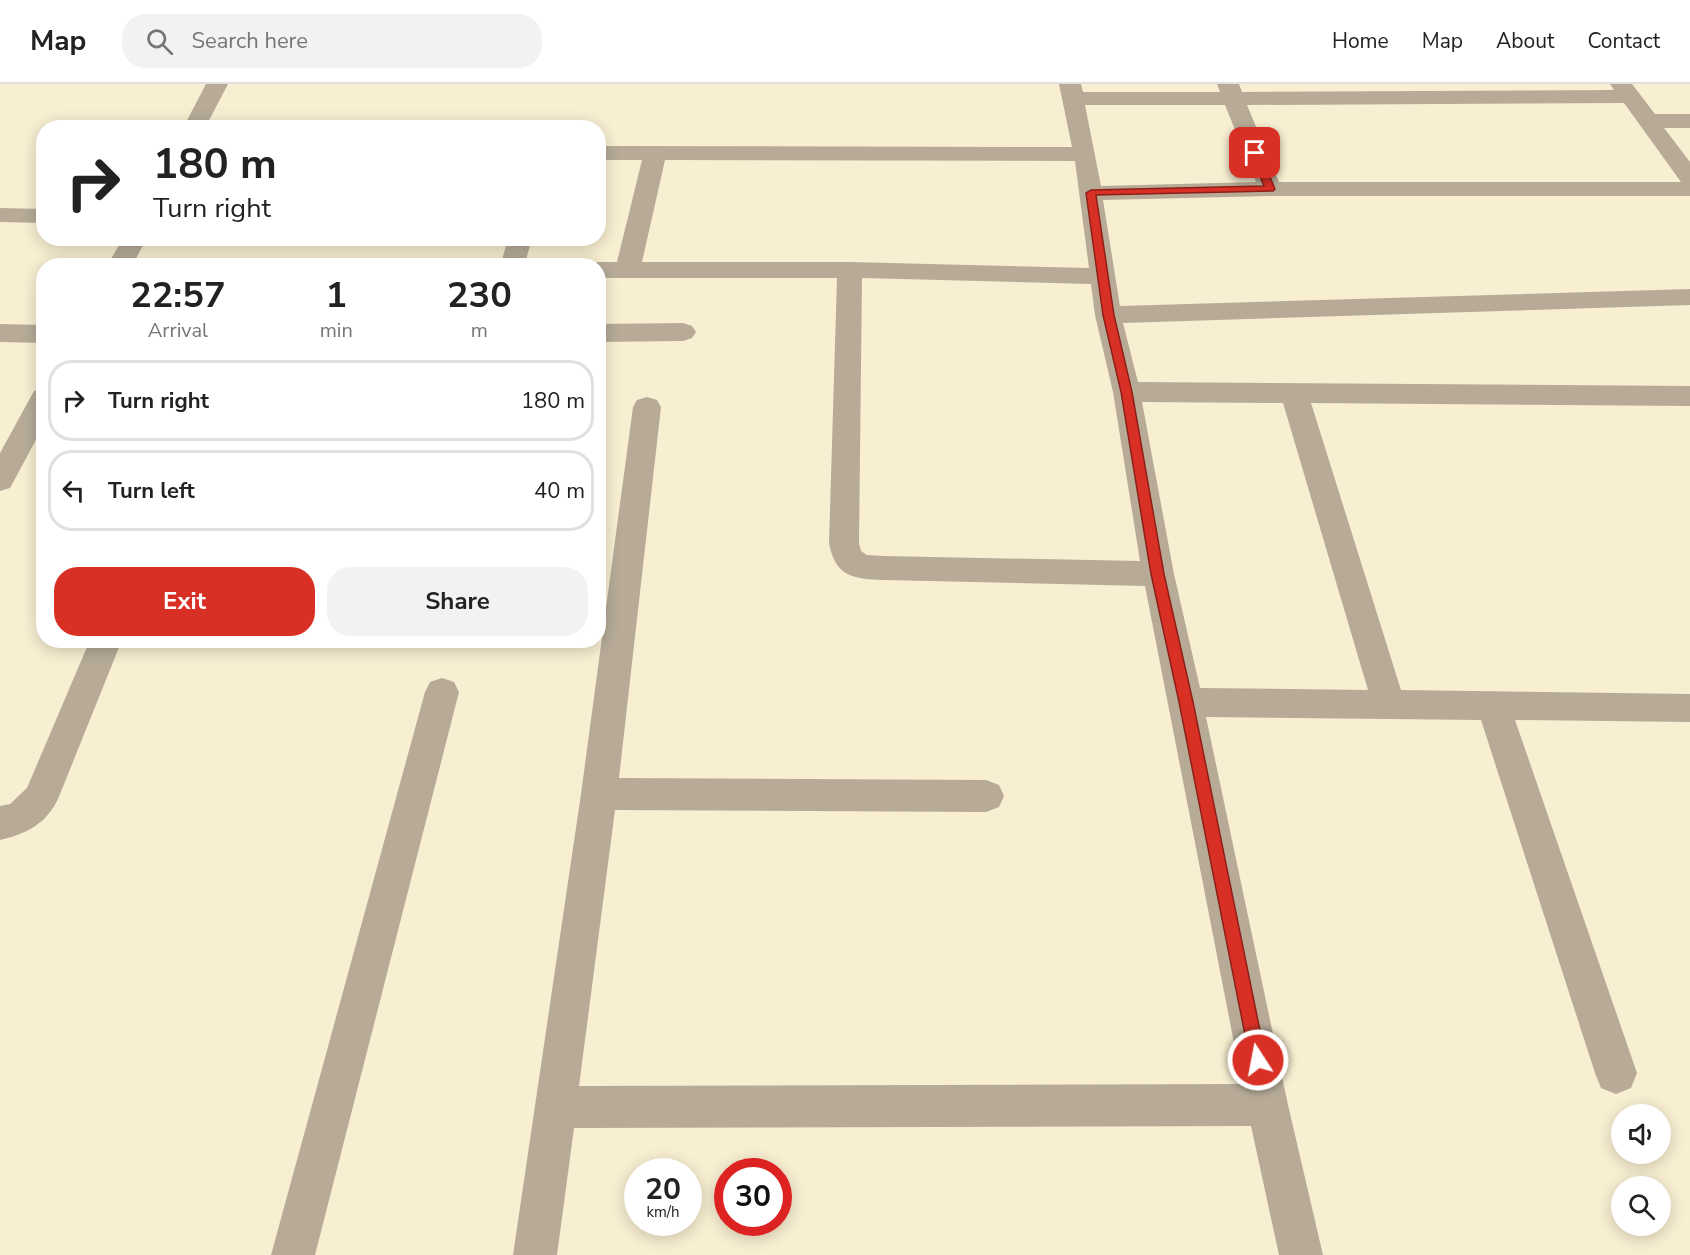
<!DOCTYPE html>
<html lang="en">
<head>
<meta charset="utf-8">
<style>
	body { margin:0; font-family:"Nunito Sans",sans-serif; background:#f2f2f2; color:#222; height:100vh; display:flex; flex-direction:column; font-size:22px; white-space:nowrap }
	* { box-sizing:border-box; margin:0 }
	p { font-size:20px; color:#767676 }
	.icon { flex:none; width:33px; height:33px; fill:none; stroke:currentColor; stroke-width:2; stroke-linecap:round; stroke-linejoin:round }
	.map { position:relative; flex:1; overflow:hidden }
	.side { position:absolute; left:36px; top:174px; width:570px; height:390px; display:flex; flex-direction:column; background:#fff; border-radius:24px; box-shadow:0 3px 15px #0003 }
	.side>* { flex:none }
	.guide { position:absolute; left:36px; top:36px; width:570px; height:126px; border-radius:24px; box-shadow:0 3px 15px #0003; background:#fff; color:#222; overflow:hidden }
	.buttons { position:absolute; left:1611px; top:1020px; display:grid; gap:12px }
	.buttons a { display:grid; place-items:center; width:60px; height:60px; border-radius:50%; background:#fff; box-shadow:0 3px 15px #0003; font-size:30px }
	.speed { position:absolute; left:624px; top:1074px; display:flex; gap:12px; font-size:30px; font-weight:700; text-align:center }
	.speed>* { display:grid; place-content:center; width:78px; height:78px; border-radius:50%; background:#fff; box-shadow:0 3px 15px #0003; line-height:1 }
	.speed small { font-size:15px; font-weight:400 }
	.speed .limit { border:9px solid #d22; background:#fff; color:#111 }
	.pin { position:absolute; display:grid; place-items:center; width:51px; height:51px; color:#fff; margin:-26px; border-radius:12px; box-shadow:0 3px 9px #0006 }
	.me { position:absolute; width:66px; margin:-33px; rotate:349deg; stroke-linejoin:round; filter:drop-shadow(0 0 4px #0008) }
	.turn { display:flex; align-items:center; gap:21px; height:126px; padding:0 18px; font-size:27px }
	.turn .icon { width:78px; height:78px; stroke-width:2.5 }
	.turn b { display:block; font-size:42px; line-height:51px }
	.eta { display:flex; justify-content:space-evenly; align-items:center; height:102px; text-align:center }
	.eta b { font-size:36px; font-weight:700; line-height:42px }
	.primary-button { display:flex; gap:12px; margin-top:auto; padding:12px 18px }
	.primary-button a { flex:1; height:69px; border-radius:24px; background:#d93025; color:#fff; font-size:24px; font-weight:700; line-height:69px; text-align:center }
	.primary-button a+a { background:#f2f2f2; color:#222 }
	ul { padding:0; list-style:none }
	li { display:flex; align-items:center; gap:18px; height:81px; margin:0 12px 9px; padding:0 6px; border:3px solid #e0e0e0; border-radius:24px }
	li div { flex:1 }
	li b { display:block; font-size:22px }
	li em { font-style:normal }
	header { display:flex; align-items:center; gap:36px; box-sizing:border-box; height:84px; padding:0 30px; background:#fff; border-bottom:2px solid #e0e0e0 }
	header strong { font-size:28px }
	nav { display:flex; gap:33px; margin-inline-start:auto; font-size:21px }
	.search { width:420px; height:54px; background:#f2f2f2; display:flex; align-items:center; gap:15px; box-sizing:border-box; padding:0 21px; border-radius:24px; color:#767676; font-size:22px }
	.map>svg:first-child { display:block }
</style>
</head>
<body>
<header>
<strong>Map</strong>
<div class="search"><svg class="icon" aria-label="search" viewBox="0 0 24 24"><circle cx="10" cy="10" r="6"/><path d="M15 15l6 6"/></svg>Search here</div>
<nav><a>Home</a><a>Map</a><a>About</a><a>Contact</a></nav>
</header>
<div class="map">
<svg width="1690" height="1171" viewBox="0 0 1690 1171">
	<rect width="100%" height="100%" fill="#f8eed1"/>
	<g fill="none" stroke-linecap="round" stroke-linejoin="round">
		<!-- minor -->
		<path fill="#b7ab98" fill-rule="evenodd" d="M206,0H228L205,44H183Z
			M1059,0H1081L1083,8H1220L1217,0H1239L1242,8L1614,6L1610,0H1632L1655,30H1690V44H1664L1690,78V112H1270L1103,116L1120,222L1690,205V221L1123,239L1138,298L1690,302V322L1311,319L1401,606L1690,610V638L1515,636L1637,989L1631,1004L1616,1010L1601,1004L1595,989L1481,636L1206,633L1288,1021L1323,1171H1279L1251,1042L574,1044L557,1171H513L581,710L633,323L637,316L647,313L657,316L661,323L619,694L986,696L999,701L1004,712L999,723L986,728L615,726L579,1002L1242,1000L1145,502L883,496C852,495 835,492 829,459L837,194H598V182H588L598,178H617L642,76H598V62L1072,63ZM1624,19L1681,98H1279L1247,21ZM1085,21H1225L1256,98L1101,102ZM665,76L1075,77L1089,184L850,178H642ZM862,194L1091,200L1095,231L1113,308L1140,477L883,472L867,471L861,467L859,459ZM1142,318L1283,319L1368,606L1200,604L1174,490Z
			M0,124L44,125V139L0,138Z
			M123,154H147L132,182H107Z
			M508,154H532L526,176L528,182H503L502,176Z
			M683,239L692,242L696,248L692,254L683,257L598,258V240Z
			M0,240L44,241V259L0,258Z
			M44,304V341L10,404L0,407V369L34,307Z
			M90,556H122L58,715C46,740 26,750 0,756V722L10,720L27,704Z
			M442,594L454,598L459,608L315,1171H271L425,608L430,598Z"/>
	</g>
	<!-- route -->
	<path fill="#d93025" stroke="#8d1f18" stroke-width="1.5" d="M1255,66L1260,69L1275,105L1273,107L1096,111L1114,231L1132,308L1164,490L1193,618L1266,976L1264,982L1258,985L1252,982L1250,976L1179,618L1151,490L1121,308L1103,231L1086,109L1091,106L1264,102L1250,69Z"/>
</svg>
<div class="buttons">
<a><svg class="icon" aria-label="sound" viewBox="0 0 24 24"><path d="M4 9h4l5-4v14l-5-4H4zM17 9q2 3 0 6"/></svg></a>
<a><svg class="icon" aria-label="search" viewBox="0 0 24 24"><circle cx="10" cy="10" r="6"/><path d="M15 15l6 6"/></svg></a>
</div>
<div class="speed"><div>20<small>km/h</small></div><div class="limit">30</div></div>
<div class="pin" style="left:1255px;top:69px;background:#d93025"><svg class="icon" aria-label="arrive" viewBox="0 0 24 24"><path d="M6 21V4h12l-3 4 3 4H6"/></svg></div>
<svg class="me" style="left:1258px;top:976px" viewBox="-20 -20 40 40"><circle r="17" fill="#d93025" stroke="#fff" stroke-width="3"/><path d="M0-11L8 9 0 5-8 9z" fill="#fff"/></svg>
<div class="guide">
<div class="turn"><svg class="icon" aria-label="right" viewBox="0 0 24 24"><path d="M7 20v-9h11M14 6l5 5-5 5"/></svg><div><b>180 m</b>Turn right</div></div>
</div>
<section class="side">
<div class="eta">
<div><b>22:57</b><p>Arrival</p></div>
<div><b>1</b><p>min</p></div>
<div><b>230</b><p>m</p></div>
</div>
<ul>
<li><svg class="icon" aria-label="right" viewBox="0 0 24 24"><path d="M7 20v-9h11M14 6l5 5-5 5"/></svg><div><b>Turn right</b></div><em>180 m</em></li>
<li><svg class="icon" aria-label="left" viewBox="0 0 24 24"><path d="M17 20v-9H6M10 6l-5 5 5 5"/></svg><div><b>Turn left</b></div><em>40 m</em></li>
</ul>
<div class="primary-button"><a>Exit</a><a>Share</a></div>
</section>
</div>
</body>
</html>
